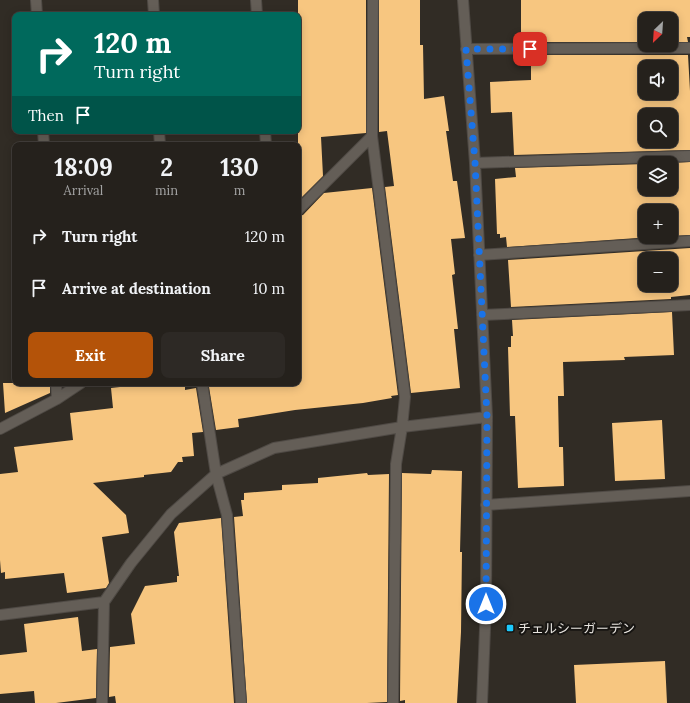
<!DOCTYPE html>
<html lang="en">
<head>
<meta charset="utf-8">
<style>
	body { margin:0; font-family:Lora,"Noto Sans JP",serif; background:#2d2925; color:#f1f3f6; height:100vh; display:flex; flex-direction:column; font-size:15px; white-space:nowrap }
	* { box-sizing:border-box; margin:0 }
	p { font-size:13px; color:#a3a3a3 }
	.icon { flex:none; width:22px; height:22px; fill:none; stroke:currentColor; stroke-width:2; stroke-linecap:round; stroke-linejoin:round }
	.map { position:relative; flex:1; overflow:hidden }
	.drawer { position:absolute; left:12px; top:142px; width:289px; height:244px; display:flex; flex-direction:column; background:#25211c; border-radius:8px; box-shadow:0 2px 10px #0003,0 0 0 1px #423e3b }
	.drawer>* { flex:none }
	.hud { position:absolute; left:12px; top:12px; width:289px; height:122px; border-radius:8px; box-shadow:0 2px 10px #0003,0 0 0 1px #423e3b; background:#00695c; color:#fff; overflow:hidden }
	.needle { width:26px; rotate:205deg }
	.tools { position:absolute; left:638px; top:12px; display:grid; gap:8px }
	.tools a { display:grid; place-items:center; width:40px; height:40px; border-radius:8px; background:#25211c; box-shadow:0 2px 10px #0003,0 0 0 1px #423e3b; font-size:20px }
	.pin { position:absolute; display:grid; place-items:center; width:34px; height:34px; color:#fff; margin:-17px; border-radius:8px; box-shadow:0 2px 6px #0006 }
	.me { position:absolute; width:44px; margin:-22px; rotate:0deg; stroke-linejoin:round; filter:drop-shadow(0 0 3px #0008) }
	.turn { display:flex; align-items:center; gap:14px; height:84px; padding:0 16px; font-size:18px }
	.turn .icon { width:52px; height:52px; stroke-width:2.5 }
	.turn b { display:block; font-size:28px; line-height:34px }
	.then { display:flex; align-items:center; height:38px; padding:0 16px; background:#0003; gap:8px; font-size:15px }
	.eta { display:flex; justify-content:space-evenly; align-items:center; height:68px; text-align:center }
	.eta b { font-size:24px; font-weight:700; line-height:28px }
	.button { display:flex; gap:8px; margin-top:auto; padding:8px 16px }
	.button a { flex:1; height:46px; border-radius:8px; background:#b45309; color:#fff; font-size:16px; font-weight:700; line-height:46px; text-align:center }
	.button a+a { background:#2d2925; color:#f1f3f6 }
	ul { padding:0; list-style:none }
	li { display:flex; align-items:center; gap:12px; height:52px; padding:0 16px }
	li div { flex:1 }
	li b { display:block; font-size:15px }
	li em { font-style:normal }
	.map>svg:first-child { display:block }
</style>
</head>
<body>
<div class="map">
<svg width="690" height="703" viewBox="0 0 690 703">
	<rect width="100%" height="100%" fill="#312c25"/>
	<!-- building -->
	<path fill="#f7c680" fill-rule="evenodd" d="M298,0H366V133L321,137L323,176L298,201Z
		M379,0H420V45H423L424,99L444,96L449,131H446L453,181H457L465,238L451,239L455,274L452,275L458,329H454L460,388L411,393L385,187L394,186L387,131L379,132Z
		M521,0H690V37H687L688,42H671V19H645V42H530V33H521Z
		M531,55H688L690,91V150L514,155L512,112L491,113L490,82L531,80ZM645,67H671V93H645ZM645,115H671V141H645Z
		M690,162V235L671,236V211H645V237H652L507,247L506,237L500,238V234H497L495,179L516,177L515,168L645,164V189H671V163Z
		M372,188L398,395L391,396L392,398L363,403L295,410L238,419L239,427L216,430L209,387L235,383H298V216L303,215L324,193Z
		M690,248V295L671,297V299L511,307L508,260ZM645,259H671V285H645Z
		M672,312L674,355L624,357L625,360L563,362L564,396H558L559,447H563L564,486L518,488L515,416H510L508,347H511V336H513L512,320Z
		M3,383H50V393L5,413Z
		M156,383H185V390L196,388L203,432L192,433L194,456L182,457L183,462H178L171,472L144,475V477L93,483L126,515L129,533L102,537L109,583L106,588L67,593L64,573L5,579V572L1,573L0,560V474L18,472L14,447L73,440L70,413L113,408L111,388Z
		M662,420L665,479L615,481L612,423Z
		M432,470L462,471L460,552H462L461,632L457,703H405V700L400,701L402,473L431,474Z
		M367,473L368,475L389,474L387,702L367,703H247L234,517L243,516L241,500H244V493L282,490V485L318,483V478Z
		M221,518L234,703H116L115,696L109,697L110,647L135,644L131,614L145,586L177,582V576H179L174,532L179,523Z
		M78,617L82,651L97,649L96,698L56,703H35L34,691L0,694V655L27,652L24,624Z
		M665,661L667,703H576L574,665Z"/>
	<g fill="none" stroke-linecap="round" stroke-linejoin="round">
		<!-- minor casing -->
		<g stroke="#4f4a45" stroke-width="12">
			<path id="minor" d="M36,0L37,15
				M153,0L154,15
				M256,0L257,15
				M373,0L372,136L405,397L402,427L396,464L393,703
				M463,0L475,163L487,417L486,604L482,703
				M466,49L690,48
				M43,131L44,145
				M159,131L160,145
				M265,131L266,145
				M475,163L690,156
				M298,210L372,136
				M479,255L690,241
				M482,315L690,305
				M56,383L57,399
				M202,383L216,474L227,515L241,703
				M0,429L57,399L81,383
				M486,505L690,491
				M0,615L104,602
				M102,703L104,602L131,563L171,514L216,474L274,448L402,427L487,417"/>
		</g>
		<!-- minor -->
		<use href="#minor" stroke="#645e57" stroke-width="10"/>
	</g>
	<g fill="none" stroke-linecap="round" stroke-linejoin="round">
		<!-- route -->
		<path stroke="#1a73e8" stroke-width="7" stroke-dasharray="0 12.6" d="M486,604L487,417L475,162L466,49H530"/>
	</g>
	<!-- markers -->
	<rect fill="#1cc9fc" stroke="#171512" stroke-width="1.5" x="506" y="624" width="8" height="8" rx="2"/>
	<g text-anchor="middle" stroke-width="4" stroke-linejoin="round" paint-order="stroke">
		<!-- poi labels -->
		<g font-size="13" fill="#e8e5e0" stroke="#171512" text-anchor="start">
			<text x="518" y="633">チェルシーガーデン</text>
		</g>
	</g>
</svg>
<div class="tools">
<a><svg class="needle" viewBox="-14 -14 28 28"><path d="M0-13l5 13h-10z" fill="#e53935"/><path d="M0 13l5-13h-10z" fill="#a3a3a3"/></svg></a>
<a><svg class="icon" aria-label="sound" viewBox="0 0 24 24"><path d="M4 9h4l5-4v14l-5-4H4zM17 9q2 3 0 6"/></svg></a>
<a><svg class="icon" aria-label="search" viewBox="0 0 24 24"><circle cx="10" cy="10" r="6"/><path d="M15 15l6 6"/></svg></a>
<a><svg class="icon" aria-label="layers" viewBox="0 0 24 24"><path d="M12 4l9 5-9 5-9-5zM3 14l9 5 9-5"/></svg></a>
<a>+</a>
<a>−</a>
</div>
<div class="pin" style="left:530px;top:49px;background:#d93025"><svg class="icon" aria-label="arrive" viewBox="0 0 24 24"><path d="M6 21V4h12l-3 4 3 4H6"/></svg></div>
<svg class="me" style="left:486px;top:604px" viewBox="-20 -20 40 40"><circle r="17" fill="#1a73e8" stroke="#fff" stroke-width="3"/><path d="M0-11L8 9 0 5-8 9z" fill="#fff"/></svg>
<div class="hud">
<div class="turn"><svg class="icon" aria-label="right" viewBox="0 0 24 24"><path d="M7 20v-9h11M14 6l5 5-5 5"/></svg><div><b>120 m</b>Turn right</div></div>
<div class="then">Then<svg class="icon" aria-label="arrive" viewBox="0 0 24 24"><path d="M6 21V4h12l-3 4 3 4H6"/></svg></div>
</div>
<section class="drawer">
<div class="eta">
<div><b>18:09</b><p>Arrival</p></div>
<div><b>2</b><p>min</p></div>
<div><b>130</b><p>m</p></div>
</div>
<ul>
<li><svg class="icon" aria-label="right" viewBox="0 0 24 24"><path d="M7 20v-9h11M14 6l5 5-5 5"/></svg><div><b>Turn right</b></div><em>120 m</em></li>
<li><svg class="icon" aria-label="arrive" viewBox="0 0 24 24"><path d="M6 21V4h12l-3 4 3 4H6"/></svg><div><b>Arrive at destination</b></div><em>10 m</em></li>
</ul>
<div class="button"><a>Exit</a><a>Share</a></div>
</section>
</div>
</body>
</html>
